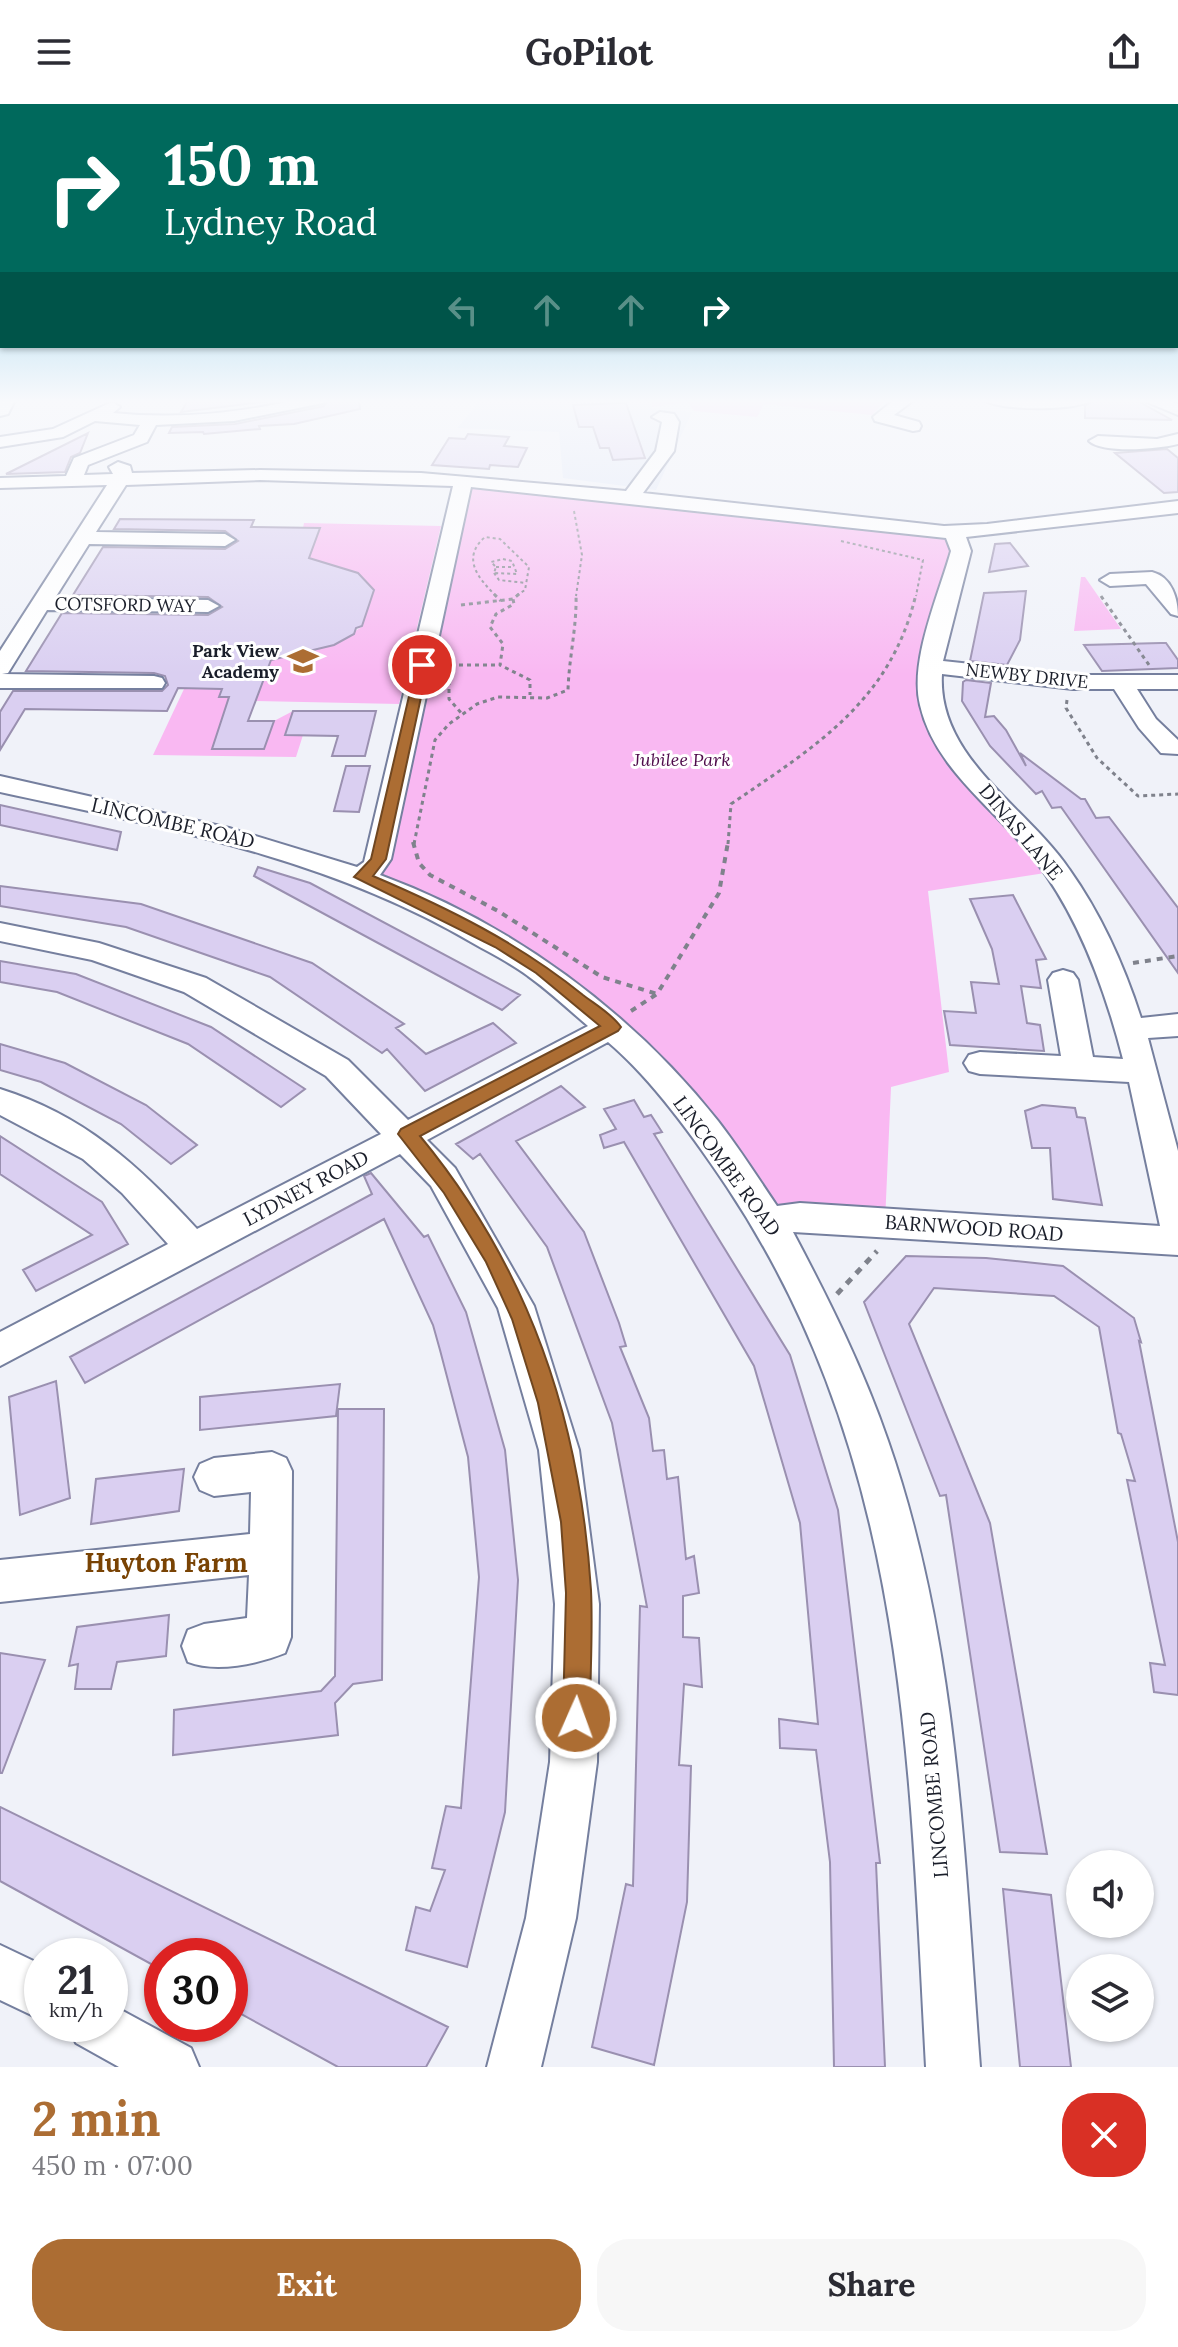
<!DOCTYPE html>
<html lang="en">
<head>
<meta charset="utf-8">
<style>
	body { margin:0; font-family:Lora,serif; background:#f7f7f7; color:#2b2b33; height:100vh; display:flex; flex-direction:column; font-size:30px; white-space:nowrap }
	* { box-sizing:border-box; margin:0 }
	p { font-size:26px; color:#7c7c81 }
	.icon { flex:none; width:44px; height:44px; fill:none; stroke:currentColor; stroke-width:2; stroke-linecap:round; stroke-linejoin:round }
	.map { position:relative; height:1963px; overflow:hidden }
	.panel { display:flex; flex-direction:column; background:#fff; flex:1 }
	.panel>* { flex:none }
	.hud { position:absolute; left:0px; top:0px; width:1178px; height:244px; box-shadow:0 2px 6px #0004; background:#00695c; color:#fff; overflow:hidden }
	.buttons { position:absolute; left:1066px; top:1746px; display:grid; gap:16px }
	.buttons a { display:grid; place-items:center; width:88px; height:88px; border-radius:50%; background:#fff; box-shadow:0 2px 6px #0004; font-size:40px }
	.speed { position:absolute; left:24px; top:1834px; display:flex; gap:16px; font-size:40px; font-weight:700; text-align:center }
	.speed>* { display:grid; place-content:center; width:104px; height:104px; border-radius:50%; background:#fff; box-shadow:0 2px 6px #0004; line-height:1 }
	.speed small { font-size:20px; font-weight:400 }
	.speed .limit { border:12px solid #d22; background:#fff; color:#111 }
	.pin { position:absolute; display:grid; place-items:center; width:68px; height:68px; color:#fff; margin:-34px; border:4px solid #fff; border-radius:50%; box-shadow:0 2px 8px #0007 }
	.me { position:absolute; width:88px; margin:-44px; rotate:2deg; stroke-linejoin:round; filter:drop-shadow(0 0 6px #0008) }
	.turn { display:flex; align-items:center; gap:28px; height:168px; padding:0 32px; font-size:36px }
	.turn .icon { width:104px; height:104px; stroke-width:2.5 }
	.turn b { display:block; font-size:56px; line-height:68px }
	.lanes { display:flex; align-items:center; height:76px; padding:0 32px; background:#0003; justify-content:center; gap:40px; direction:ltr }
	.lanes .off { opacity:.35 }
	.round { display:grid; place-items:center; flex:none; width:84px; height:84px; border-radius:32px; background:#f7f7f7 }
	.summary { display:flex; align-items:center; justify-content:space-between; height:136px; padding:0 32px }
	h1 { font-size:48px; font-weight:800; line-height:60px; color:#ac6d33 }
	.action { display:flex; gap:16px; margin-top:auto; padding:16px 32px }
	.action a { flex:1; height:92px; border-radius:32px; background:#ac6d33; color:#fff; font-size:32px; font-weight:800; line-height:92px; text-align:center }
	.action a+a { background:#f7f7f7; color:#2b2b33 }
	header { display:flex; justify-content:space-between; align-items:center; height:104px; padding:0 32px; background:#fff; font-size:36px; font-weight:800 }
	.map>svg:first-child { display:block }
</style>
</head>
<body>
<header><svg class="icon" aria-label="menu" viewBox="0 0 24 24"><path d="M4 6h16M4 12h16M4 18h16"/></svg>GoPilot<svg class="icon" aria-label="share" viewBox="0 0 24 24"><path d="M12 15V3M7 8l5-5 5 5M5 13v7h14v-7"/></svg></header>
<div class="map">
<svg width="1178" height="1963" viewBox="0 0 1178 1963">
	<rect width="100%" height="100%" fill="#f0f2f9"/>
	<!-- built -->
	<path fill="#e0e7f7" d="M482,296H651L652,305L692,308L656,386L563,374L559,328L457,324Z"/>
	<!-- green -->
	<path fill="#f9b8f2" d="M652,296H881L884,298L872,311L764,300L757,313L694,307L688,298L652,303Z
		M463,377L954,428L930,598L942,630L1058,767L928,787L949,968L891,983L885,1118L759,1100L619,922L370,766Z
		M304,419L441,422L399,600L256,597L267,566L252,561L334,541L363,522L364,515L359,514L374,486L358,469L303,452L311,447L320,425L303,424Z
		M1081,473H1085L1121,525L1074,527Z
		M184,585H222L219,593H229L213,645H264L274,617L293,607L285,631H303L296,653L153,651Z"/>
	<!-- building -->
	<path fill="#dacff1" stroke="#9a90b0" stroke-width="2" d="M188,296H279L181,308Z
		M328,296H359L360,305L294,320L259,322L260,325L204,330L203,328L169,329L172,323L235,320L324,302Z
		M1095,296H1136L1172,316L1085,314V302Z
		M626,299L645,354L613,356L609,344H600L593,323H579L573,301Z
		M88,329L80,349L71,353L65,368L6,370Z
		M468,330L509,333L504,342L527,344L518,363L490,361L489,365L432,361L449,334L465,335Z
		M1167,345L1178,354V388L1164,389L1115,349Z
		M120,415L254,416L251,423L320,424L309,454L358,469L374,486L362,522L356,524L354,530L334,541L271,556L248,617H274L264,645H212L229,593H219L222,585L178,584L167,607L25,605L0,646V608L13,587H162L168,581L165,572L154,569L26,567L62,509L208,511L222,503L208,493L73,491L103,443L225,445L238,437L225,427L114,425Z
		M1010,439L1028,462L989,468L995,440Z
		M1026,487L1020,536L1007,561L970,557L984,489Z
		M1161,539H1166L1178,556V564L1102,567L1084,541Z
		M966,576L991,579L985,613L994,612L1006,626L1026,662L1020,649L1081,695H1085L1096,714L1109,713L1178,804V869L1061,703L1052,704L1042,687L1036,690L990,642L962,597L963,578Z
		M293,607H376L365,652H332L338,632L285,631Z
		M346,662H370L359,708L334,707Z
		M0,701L121,728L117,746L0,721Z
		M258,763L310,779L520,891L502,906L254,772Z
		M0,782L141,800L312,859L404,920L396,924L426,950L493,919L516,939L425,987L387,945L382,949L270,873L126,823L0,802Z
		M1013,791L1046,855L1036,856L1041,884L1021,882L1027,919L1040,921L1044,947L950,941L944,907L976,909L971,878L999,880L992,845L970,795Z
		M0,857L76,870L211,923L305,985L281,1003L188,940L57,888L0,878Z
		M0,940L65,959L146,1001L197,1041L171,1060L121,1020L41,978L0,966Z
		M561,982L585,1003L516,1037L584,1128L619,1219L626,1242L620,1243L649,1314L653,1347L664,1346L667,1375L678,1373L686,1455L694,1452L699,1489L683,1492V1533L699,1534L702,1583L684,1580L679,1661L691,1662L687,1798L654,1961L592,1943L626,1780L633,1782L640,1502L647,1503L612,1319L547,1143L480,1050L473,1055L456,1040Z
		M634,996L644,1013L651,1011L662,1028L654,1030L790,1251L838,1406L880,1759H876L885,1963H834L830,1758L816,1646L780,1644L779,1615L818,1620L800,1419L754,1262L624,1038L604,1044L600,1031L616,1025L604,1005Z
		M1042,1001L1075,1004L1077,1013L1085,1014L1102,1101L1053,1095L1050,1044H1032L1025,1007Z
		M0,1032L102,1098L128,1140L36,1187L23,1166L92,1131L0,1070Z
		M371,1069L424,1133L428,1131L466,1208L505,1346L518,1476L505,1708L467,1863L406,1846L416,1803L430,1807L445,1766L432,1764L446,1702L461,1704L479,1473L468,1353L440,1246L433,1221L384,1115L85,1279L70,1253L372,1090L364,1072Z
		M906,1152L986,1154L1063,1162L1134,1214L1141,1238L1139,1237L1178,1438V1591L1154,1588L1150,1559L1165,1561L1127,1376L1135,1377L1121,1330L1118,1329L1099,1223L1054,1192L934,1184L909,1220L990,1419L1047,1750L1000,1748L946,1391L940,1392L864,1198Z
		M56,1277L70,1394L20,1411L9,1293Z
		M340,1280L336,1312L200,1326V1293Z
		M338,1305H384L382,1576L353,1580L335,1599L338,1631L173,1651L174,1606L321,1587L335,1572Z
		M184,1365L179,1407L91,1420L96,1375Z
		M169,1511L166,1552L117,1558L111,1585H75L78,1560L69,1562L77,1523Z
		M0,1549L45,1556L2,1669H0Z
		M0,1703L448,1923L426,1963H338L230,1904V1852H162V1866L0,1777Z
		M1003,1785L1051,1791L1071,1963H1020Z"/>
	<g fill="none" stroke-linecap="round" stroke-linejoin="round">
		<!-- minor casing -->
		<g stroke="#757f9e" stroke-width="4">
			<path id="minor" d="M295,296H325L323,299L234,317L156,321L147,338L88,361L84,371L113,370L109,363L118,358L130,362L132,369L260,366L421,369L626,387L656,347L662,318L652,313L660,308L674,310L679,318L674,347L643,389L944,422L987,420L1178,397V409L966,433L971,447L943,557L1073,571H1178V585H1137L1156,615L1178,636V650L1161,649L1139,624L1114,585H1073L942,570C937,654 1027,703 1069,765C1101,810 1124,861 1141,914L1178,910V932L1148,934L1178,1047V1151L793,1128C829,1196 863,1264 888,1337C958,1538 964,1752 980,1963H926C909,1651 907,1354 727,1083C695,1035 652,975 608,938L427,1036L455,1064L534,1202L579,1346L599,1500L597,1658L576,1814L541,1963H487L526,1814L550,1658L555,1500L539,1346L498,1204L431,1082L400,1050L0,1262V1228L168,1140L122,1089L83,1055L0,1011V985C84,1011 139,1062 197,1125L381,1030L326,972L184,888L92,856L0,837V819L99,839L206,874L348,956L408,1016L588,922C568,905 549,887 528,872C511,859 490,849 471,838C326,753 162,723 0,688V672L229,724L357,763L364,758L453,382L260,376L126,381L96,428L225,430L235,436L225,442L89,440L55,494L208,496L219,502L208,508L47,506L8,569L2,570L154,572L162,574L165,579L162,584H0V547L107,381L0,384V374L66,372L74,354L134,331L140,321L95,317L63,333L0,343V333L53,325L112,298L120,303L113,309C173,315 236,310 295,296ZM471,383L946,434L951,447C939,490 909,557 920,601C935,666 996,705 1035,756C1079,813 1105,885 1123,955L1093,953L1078,876L1073,869L1063,866L1053,869L1048,876L1061,952L980,948L969,951L964,959L969,967L980,970L1129,978L1160,1122L800,1099L777,1102C758,1074 739,1044 718,1017C632,908 511,819 380,771L391,755Z
				M894,296H914L894,311L919,318L921,322L919,326L913,327L875,317L873,313Z
				M984,296H1092C1078,307 998,307 984,296Z
				M1142,296H1167L1178,300V311Z
				M1178,330V340C1159,345 1103,350 1089,337L1098,332L1157,335Z
				M1152,468C1172,473 1178,495 1178,512L1171,510L1146,480L1110,482L1100,476L1110,470Z
				M272,1348L286,1354L292,1367L291,1533L285,1549C258,1560 216,1569 188,1558L182,1542L188,1526L204,1520L247,1514L249,1471L0,1498V1456L250,1430L251,1388L214,1392L200,1386L194,1373L200,1360L214,1354Z
				M0,1841L42,1861V1916L0,1896Z
				M110,1900L191,1944L199,1963H119L76,1939L68,1920H110Z"/>
		</g>
		<!-- highway casing -->
		<g stroke="#757f9e" stroke-width="4">
			<path id="highway" d="M0,296H15L8,310L0,312Z"/>
		</g>
		<!-- path-far3 -->
		<path stroke="#7f828c" stroke-width="2" stroke-dasharray="3 3" stroke-linecap="butt" d="M574,407L582,451L576,492
			M841,437L923,456L916,492
			M503,455L512,457L517,470L494,469L496,463L491,458Z
			M496,463H512
			M494,469L499,476L526,479
			M496,492C478,474 461,454 485,433L500,435L529,463L525,486L516,492"/>
		<!-- path-far2 -->
		<path stroke="#7f828c" stroke-width="3" stroke-dasharray="4 4" stroke-linecap="butt" d="M494,490L501,497
			M519,490L513,495L514,500L496,510L490,523L503,540L500,561L530,576V591
			M1101,492L1149,561
			M461,501L513,495
			M443,561H500
			M449,561V595L462,610
			M1067,596L1066,604L1097,654L1138,692L1178,690
			M414,740L435,636L449,620L477,600L498,593L547,594L568,586C569,553 577,523 576,490
			M728,740L731,700C816,642 891,597 916,490"/>
		<!-- path-far1 -->
		<path stroke="#7f828c" stroke-width="4" stroke-dasharray="6 6" stroke-linecap="butt" d="M413,738L419,759L430,771L498,807L602,873L657,890
			M1133,859L1178,852
			M631,907L657,890L719,789L728,738"/>
		<!-- path -->
		<path stroke="#7f828c" stroke-width="5" stroke-dasharray="7 7" stroke-linecap="butt" d="M837,1190L877,1147"/>
		<!-- minor -->
		<use href="#minor" fill="#fff" fill-rule="evenodd"/>
		<!-- highway -->
		<use href="#highway" fill="#fff" fill-rule="evenodd"/>
	</g>
	<!-- sky -->
	<linearGradient id="sky" x2="0" y2="1"><stop stop-color="#5dbde4"/><stop offset="0.52" stop-color="#f8f9fc"/><stop offset="1" stop-color="#f8f9fc" stop-opacity="0"/></linearGradient>
	<rect width="1178" height="571" fill="url(#sky)"/>
	<!-- route -->
	<path fill="#ac6d33" stroke="#704721" stroke-width="2" d="M417,558L428,561L386,755L373,772C448,804 519,839 583,891C596,901 612,910 621,923L618,927L420,1032C529,1164 580,1315 591,1486C593,1528 590,1572 590,1614L586,1623L576,1627L567,1623L563,1614L566,1489L561,1418L538,1299L512,1215L486,1158L444,1089L398,1030L401,1025L600,922L536,869L495,843L354,773L371,755Z"/>
	<!-- icons -->
	<defs>
		<g id="school-bare" transform="scale(2.4)"><path d="M0-5L7-2L0 1L-7-2ZM-4 1L0 2.5L4 1V4Q0 6-4 4Z" fill="#ac6d33" stroke="#fff" stroke-width="2.5" paint-order="stroke"/></g>
	</defs>
	<g fill-rule="evenodd">
		<use href="#school-bare" x="303" y="557"/>
	</g>
	<g text-anchor="middle" stroke-width="6" stroke-linejoin="round" paint-order="stroke">
		<!-- far-street labels -->
		<g font-size="18" fill="#1a1e2a" stroke="#fff">
			<text transform="translate(125 501) rotate(1)" y="6">COTSFORD WAY</text>
			<text transform="translate(1027 572) rotate(6)" y="6">NEWBY DRIVE</text>
		</g>
		<!-- far-poi labels -->
		<g font-size="18" font-weight="bold" fill="#1a1e2a" stroke="#fff" text-anchor="end">
			<text x="279" y="553">Park View<tspan x="279" dy="21">Academy</tspan></text>
		</g>
		<!-- far-park labels -->
		<g font-size="18" font-style="italic" fill="#4f0b4b" stroke="#fff">
			<text x="682" y="662">Jubilee Park</text>
		</g>
		<!-- street labels -->
		<g font-size="20" fill="#1a1e2a" stroke="#fff">
			<text transform="translate(173 719) rotate(13)" y="7">LINCOMBE ROAD</text>
			<text transform="translate(1021 728) rotate(50)" y="7">DINAS LANE</text>
			<text transform="translate(727 1062) rotate(54)" y="7">LINCOMBE ROAD</text>
			<text transform="translate(306 1084) rotate(-28)" y="7">LYDNEY ROAD</text>
			<text transform="translate(974 1124) rotate(4)" y="7">BARNWOOD ROAD</text>
			<text transform="translate(934 1691) rotate(-95)" y="7">LINCOMBE ROAD</text>
		</g>
		<!-- near-neighbourhood labels -->
		<g font-size="26" font-weight="bold" fill="#794304" stroke="#fff">
			<text x="166" y="1468">Huyton Farm</text>
		</g>
	</g>
</svg>
<div class="buttons">
<a><svg class="icon" aria-label="sound" viewBox="0 0 24 24"><path d="M4 9h4l5-4v14l-5-4H4zM17 9q2 3 0 6"/></svg></a>
<a><svg class="icon" aria-label="layers" viewBox="0 0 24 24"><path d="M12 4l9 5-9 5-9-5zM3 14l9 5 9-5"/></svg></a>
</div>
<div class="speed"><div>21<small>km/h</small></div><div class="limit">30</div></div>
<div class="pin" style="left:422px;top:561px;background:#d93025"><svg class="icon" aria-label="arrive" viewBox="0 0 24 24"><path d="M6 21V4h12l-3 4 3 4H6"/></svg></div>
<svg class="me" style="left:576px;top:1614px" viewBox="-20 -20 40 40"><circle r="17" fill="#ac6d33" stroke="#fff" stroke-width="3"/><path d="M0-11L8 9 0 5-8 9z" fill="#fff"/></svg>
<div class="hud">
<div class="turn"><svg class="icon" aria-label="right" viewBox="0 0 24 24"><path d="M7 20v-9h11M14 6l5 5-5 5"/></svg><div><b>150 m</b>Lydney Road</div></div>
<div class="lanes"><svg class="icon off" aria-label="left" viewBox="0 0 24 24"><path d="M17 20v-9H6M10 6l-5 5 5 5"/></svg><svg class="icon off" aria-label="ahead" viewBox="0 0 24 24"><path d="M12 20V5M6 11l6-6 6 6"/></svg><svg class="icon off" aria-label="ahead" viewBox="0 0 24 24"><path d="M12 20V5M6 11l6-6 6 6"/></svg><svg class="icon" aria-label="right" viewBox="0 0 24 24"><path d="M7 20v-9h11M14 6l5 5-5 5"/></svg></div>
</div>
</div>
<section class="panel">
<div class="summary"><div><h1>2 min</h1><p>450 m · 07:00</p></div><a class="round" style="background:#d93025;color:#fff"><svg class="icon" aria-label="close" viewBox="0 0 24 24"><path d="M6 6l12 12M18 6L6 18"/></svg></a></div>
<div class="action"><a>Exit</a><a>Share</a></div>
</section>
</body>
</html>
